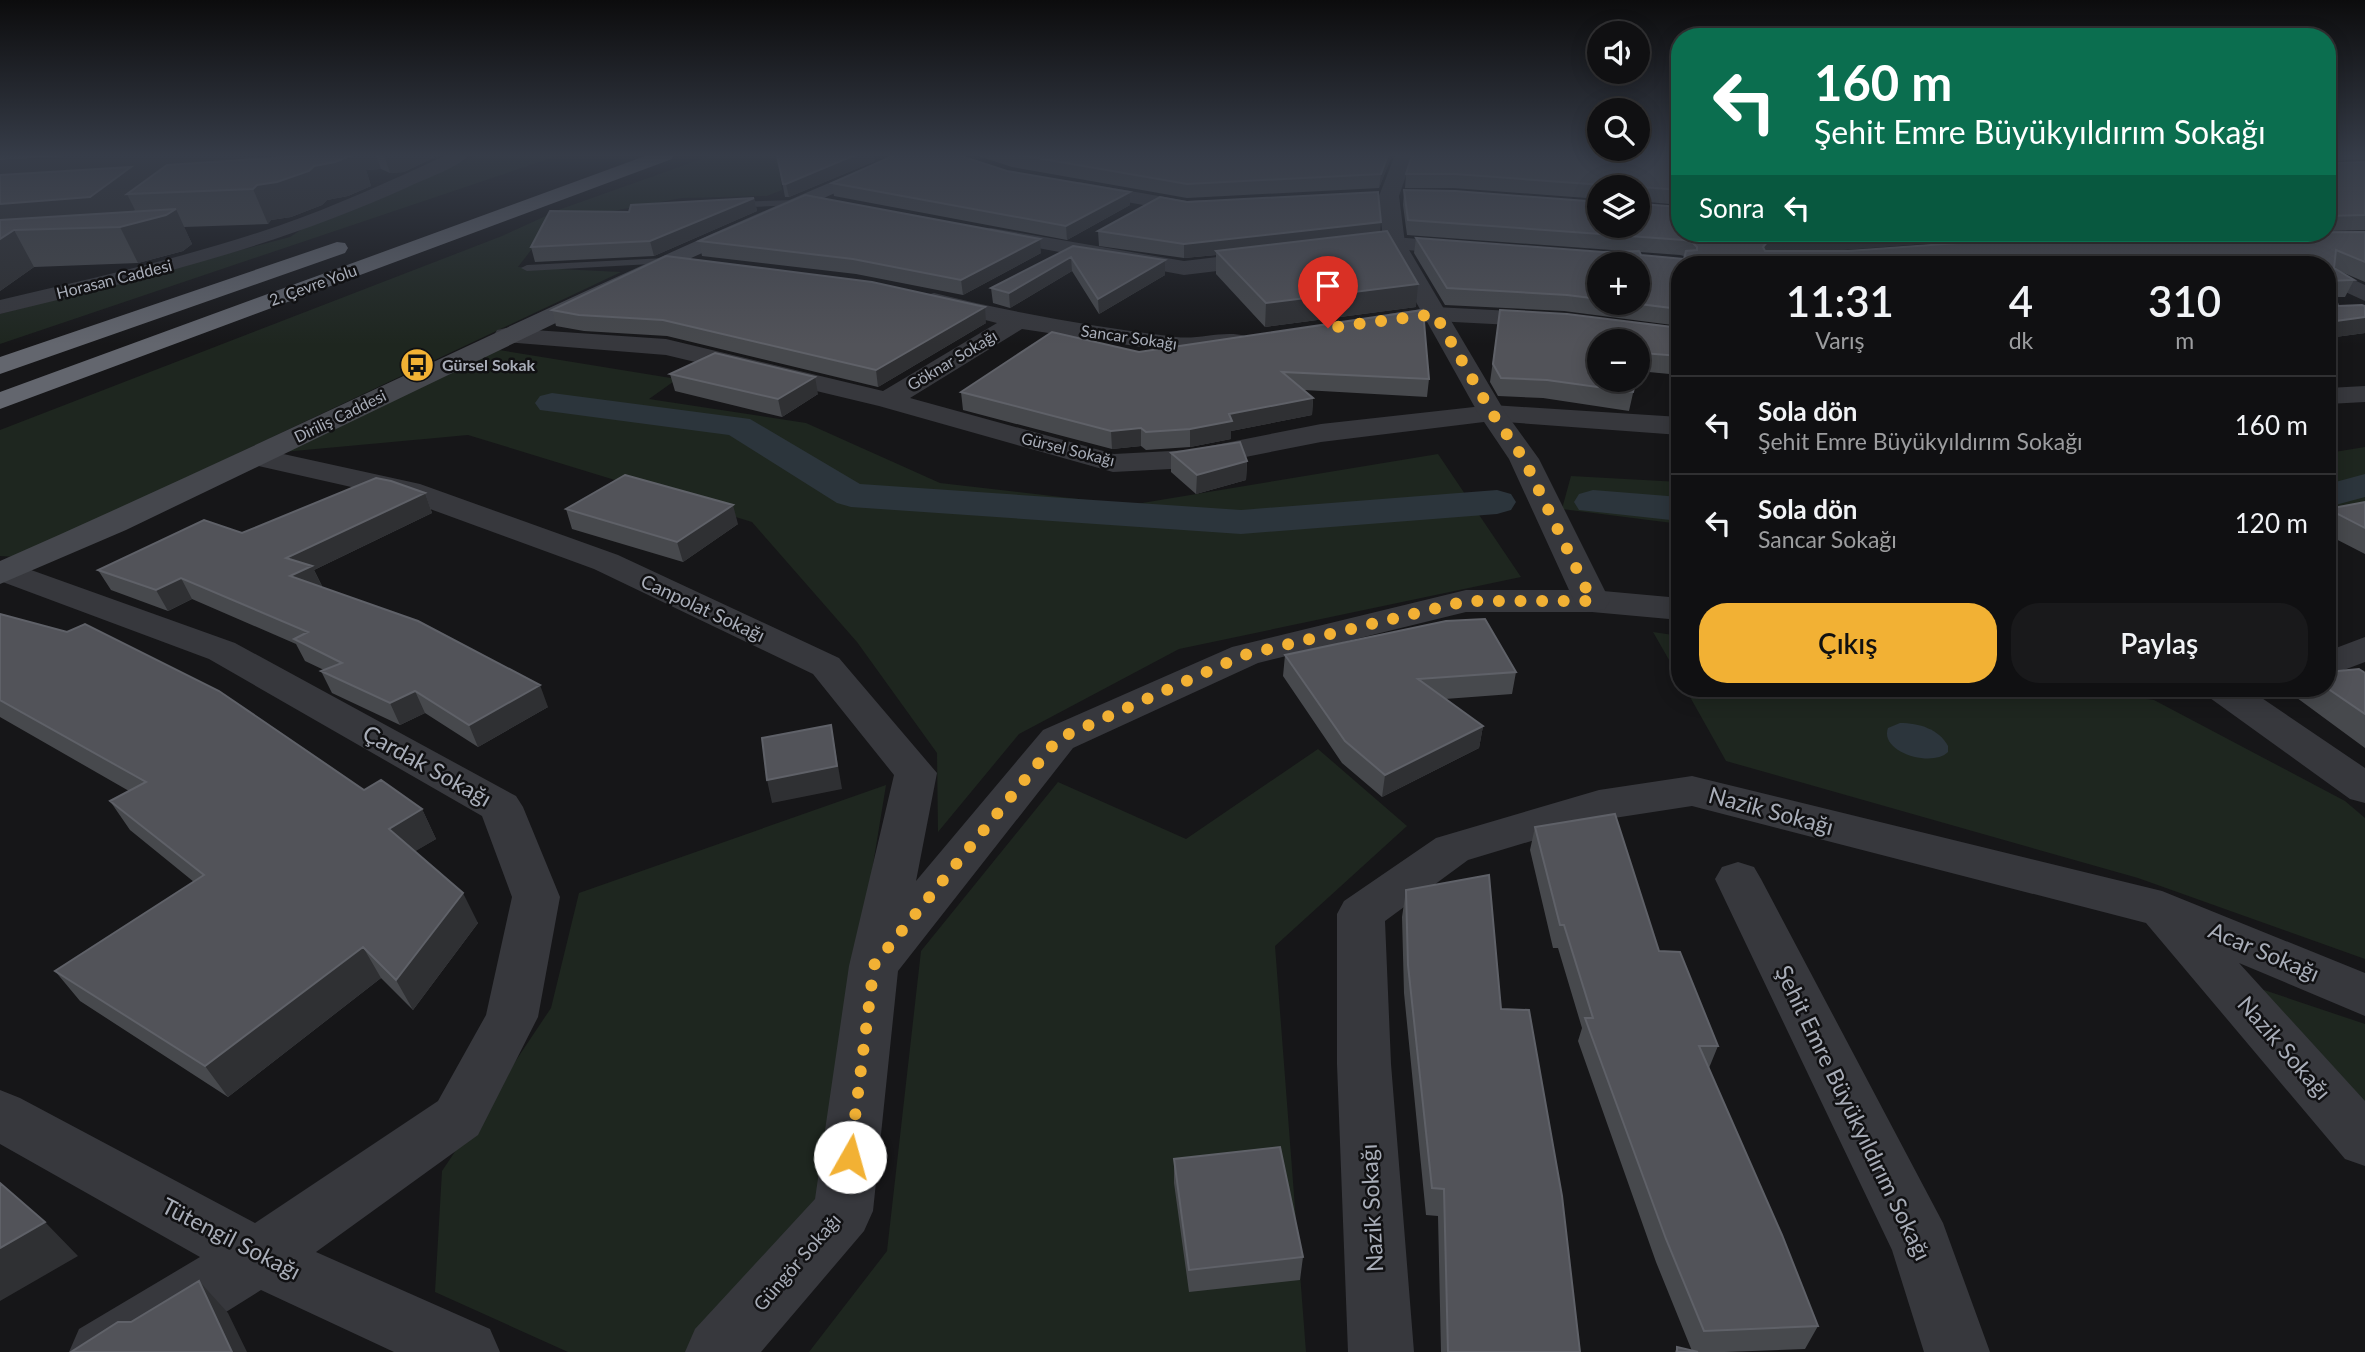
<!DOCTYPE html>
<html lang="tr">
<head>
<meta charset="utf-8">
<style>
	body { margin:0; font-family:Lato,sans-serif; background:#19191b; color:#f1f3f6; height:100vh; display:flex; flex-direction:column; font-size:26px; white-space:nowrap }
	* { box-sizing:border-box; margin:0 }
	p { font-size:23px; color:#9c9d9f }
	.icon { flex:none; width:38px; height:38px; fill:none; stroke:currentColor; stroke-width:2; stroke-linecap:round; stroke-linejoin:round }
	.map { position:relative; flex:1; overflow:hidden }
	.panel { position:absolute; left:1671px; top:256px; width:665px; height:441px; display:flex; flex-direction:column; background:#101012; border-radius:28px; box-shadow:0 4px 18px #0003,0 0 0 2px #303032 }
	.panel>* { flex:none }
	.guide { position:absolute; left:1671px; top:28px; width:665px; height:214px; border-radius:28px; box-shadow:0 4px 18px #0003,0 0 0 2px #303032; background:#0b6e4f; color:#fff; overflow:hidden }
	.controls { position:absolute; left:1587px; top:21px; display:grid; gap:14px }
	.controls a { display:grid; place-items:center; width:63px; height:63px; border-radius:50%; background:#101012; box-shadow:0 4px 18px #0003,0 0 0 2px #303032; font-size:35px }
	.pin { position:absolute; display:grid; place-items:center; width:60px; height:60px; color:#fff; margin:-72px -30px; border-radius:50% 50% 50% 0; rotate:-45deg; box-shadow:0 0 7px #0007 }
	.pin .icon { rotate:45deg }
	.me { position:absolute; width:77px; margin:-38px; rotate:7deg; stroke-linejoin:round; filter:drop-shadow(0 0 5px #0008) }
	.turn { display:flex; align-items:center; gap:24px; height:147px; padding:0 28px; font-size:32px }
	.turn .icon { width:91px; height:91px; stroke-width:2.5 }
	.turn b { display:block; font-size:49px; line-height:60px }
	.then { display:flex; align-items:center; height:66px; padding:0 28px; background:#0003; gap:14px; font-size:26px }
	.eta { display:flex; justify-content:space-evenly; align-items:center; height:119px; text-align:center }
	.eta b { font-size:42px; font-weight:600; line-height:49px }
	.action { display:flex; gap:14px; margin-top:auto; padding:14px 28px }
	.action a { flex:1; height:80px; border-radius:28px; background:#f2b134; color:#111; font-size:28px; font-weight:600; line-height:80px; text-align:center }
	.action a+a { background:#19191b; color:#f1f3f6 }
	ul { padding:0; list-style:none }
	li { display:flex; align-items:center; gap:21px; height:98px; padding:0 28px; border-top:2px solid #303032 }
	li div { flex:1 }
	li b { display:block; font-size:26px }
	li em { font-style:normal }
	.map>svg:first-child { display:block }
</style>
</head>
<body>
<div class="map">
<svg width="2365" height="1352" viewBox="0 0 2365 1352">
	<rect width="100%" height="100%" fill="#161618"/>
	<!-- green -->
	<path fill="#1e261f" d="M477,155H560L0,344V314L290,237L305,227Z
		M713,155H845L819,164L779,168L782,190L767,196L682,198L597,214L548,228L518,267L621,272L19,557L0,556V430L502,236L561,209Z
		M493,349L677,379L649,399L806,423L940,483L1130,505L1438,454L1521,577L1179,649L1019,734L938,832L937,753L857,642L752,522L468,435L283,452Z
		M2365,447V518L2328,530V453Z
		M1571,476L1680,482V524L1562,509Z
		M1653,632L1680,636V679Z
		M1685,688H2065L2154,700L2345,801L2365,818V959L2138,878L1726,761Z
		M1318,749L1407,826L1275,946L1306,1352H809L887,1251L921,951L1058,782L1186,839Z
		M886,785L819,1196L687,1352H568L435,1292L442,1171L551,1008L579,893Z
		M2249,985L2365,1024V1115Z"/>
	<!-- water -->
	<path fill="#2c353c" d="M1900,723C1919,723 1939,729 1948,746V752C1932,768 1879,752 1888,728Z"/>
	<g fill="none" stroke-linecap="round" stroke-linejoin="round">
		<!-- canal -->
		<path fill="#2c353c" fill-rule="evenodd" d="M552,393L750,419L860,484L1241,510L1497,490L1511,494L1516,502L1511,510L1497,514L1241,534L851,507L837,503L729,435L540,410L535,403L540,396Z
			M2365,474V497L2328,507V484Z
			M1593,490L1680,497V521L1579,510L1574,502L1579,494Z"/>
		<!-- service -->
		<path fill="#37383d" fill-rule="evenodd" d="M793,200L796,201V205L731,208L726,205L731,202Z
			M665,258L670,261L669,263L527,271L521,268L527,265Z"/>
		<!-- minor -->
		<path fill="#37383d" fill-rule="evenodd" d="M446,155H469C458,168 424,179 408,187C277,247 139,280 0,314V300C93,278 188,257 278,226C335,206 391,181 446,155Z
			M1079,182L1187,201L1203,200L1213,206L1210,210L1187,213L1072,192L1070,188Z
			M991,228L1184,261L1267,251L1275,253L1278,258L1275,263L1267,265L1184,275L984,238L981,234L984,230Z
			M1394,237L1469,243L1477,244L1480,249L1477,254L1469,255L1394,249L1354,253L1346,252L1343,247L1346,242Z
			M2328,268L2365,285V301L2328,284Z
			M934,293C1014,313 1094,327 1176,337C1199,340 1224,330 1245,336L1249,341L1245,346L1195,355L1022,329L910,398L1114,454L1190,450L1321,424L1492,405L1680,417V435L1492,421L1321,442L1190,468L1113,472L879,406L666,355L506,342L497,340L494,335L497,330L506,328L666,339L883,391L997,323L926,305L922,300L926,295Z
			M1435,307L1549,313L1558,315L1561,320L1558,325L1549,327L1435,321L1397,326L1388,324L1385,319L1388,314Z
			M2365,386V402L2328,404V388Z
			M256,448L420,484L618,555L839,658L937,773L916,881L1043,730L1232,647L1466,590H1592L1680,598V620L1592,612H1466L1258,663L1073,748L898,971L873,1211L864,1231L761,1352H685L695,1329L815,1199L849,966L894,775L813,674L594,569L400,498L245,463L241,457L245,451Z
			M6,561L235,643L516,796L523,807L560,897L538,1017L478,1135L316,1252L490,1329L500,1352H394L261,1290L162,1352H69L79,1329L200,1257L0,1144V1090L20,1098L255,1223L438,1101L486,1015L512,897L482,816L209,659L0,581V562Z
			M2365,637V662L2328,676V651Z
			M2206,688H2247L2365,768V803L2350,799L2210,698L2204,690Z
			M1692,776L2162,891L2365,973V1016L2239,963L2365,1101V1166L2345,1159L2146,923L1692,806L1601,820L1468,860L1385,921L1391,1064L1414,1352H1348L1337,1064V914L1344,901L1436,838L1599,790Z
			M1738,862L1754,867L1761,879L1943,1223L1990,1352H1924L1892,1250L1715,879L1722,867Z"/>
		<!-- tertiary -->
		<path fill="#37383d" fill-rule="evenodd" d="M1395,155H1413L1399,196L1405,243L1505,412L1539,459L1610,601L1605,609L1592,612L1579,609L1574,601L1509,459L1478,413L1383,243L1379,196Z"/>
		<!-- secondary -->
		<path fill="#45474d" fill-rule="evenodd" d="M895,155H919L689,259L126,530L0,584V561C300,429 592,281 895,155Z"/>
		<!-- motorway -->
		<path fill="#63666e" fill-rule="evenodd" d="M648,155H674L672,159L0,409V392Z
			M337,242L345,243L348,248L345,253L0,374V357Z"/>
	</g>
	<!-- wall -->
	<path fill="#47494d" fill-rule="evenodd" d="M0,155H439L404,172L390,173L381,169L366,170L371,186L348,196L327,200L322,205L291,217L271,220L268,224L184,227L192,244L183,251L138,263L34,267L0,291Z
		M777,155L875,161L789,197H785Z
		M975,155H1392L1379,188L1187,198L1012,167Z
		M1680,155V205L1638,201L1641,204L1835,251L2365,232V282L2337,270L2354,280L2345,297H2335L2338,306H2365V333L2328,338V264H1680V326L1564,311L1445,305L1414,253L1416,238L1603,252L1625,251L1407,235L1403,205L1404,190L1600,226L1638,187H1600V199L1453,188H1405L1406,174ZM1640,252L1680,255L1684,256V259L1641,255ZM1600,264L1638,303H1600Z
		M2328,155H2365V160L2335,161V163L2365,162V230L2328,231Z
		M1007,171L1130,192V205L1067,240L834,196L832,183Z
		M754,198L757,211L654,256L535,262L531,247Z
		M1098,231L1380,232L1416,307L1265,327L1216,274V255L1184,258L1099,246Z
		M699,241L1041,253L963,295L856,274L702,256Z
		M1073,246L1165,260V275L1099,314L1072,271L1010,308L993,303L991,288Z
		M552,310L986,323L878,387L667,336L584,331L556,326Z
		M1500,310L1680,328V375L1638,371L1629,411L1543,398L1498,396L1490,382Z
		M1139,352L1429,379L1427,397L1304,390L1313,398L1312,415L1231,431V439L1190,447L1146,450L1141,446L1112,449L963,410L961,392Z
		M670,374L818,394L782,417L675,391Z
		M1171,453L1247,461L1246,480L1196,494L1171,472Z
		M425,493L432,513L314,570L322,586L321,587L548,707L478,747L425,713L400,725L332,693L321,671L324,670L305,661L296,644L192,599L168,611L111,590L98,570L242,533Z
		M2365,502V554L2328,535V509Z
		M566,509L738,524L683,562L572,529Z
		M0,614L364,790L422,809L436,839L415,851L478,923L413,1010L381,978L228,1097L80,1001L55,971L194,882L130,830L110,801L129,791L0,717Z
		M1285,655L1516,672L1512,694L1445,699L1483,726L1479,748L1382,797L1342,763L1283,676Z
		M2365,673V748L2293,695L2297,688H2328Z
		M1535,827L1659,951L1718,1046L1709,1068L1818,1326L1805,1349L1725,1352H1675L1677,1347L1692,1351L1656,1262L1578,1041L1582,1028L1558,948H1553L1530,850Z
		M1406,890L1501,1009L1580,1352H1441L1438,1216L1426,1215L1404,993L1402,917Z
		M1174,1159L1303,1257L1300,1280L1189,1292L1174,1183Z"/>
	<!-- shaded-wall -->
	<path fill="#2f3033" d="M0,155H376L381,169L366,170L371,186L348,196L327,200L322,205L291,217L271,220L268,224L253,189L204,180L196,162L170,182L127,194L135,210L113,227L14,230L34,267L0,291Z
		M384,155H439L404,172L390,173Z
		M855,155H874L875,161L789,197L786,184Z
		M1388,155H1392L1379,188L1381,174Z
		M1130,192V205L1067,240L1066,226Z
		M754,198L757,211L654,256L650,241Z
		M176,209L192,244L183,251L138,263L120,227Z
		M1381,222L1380,236L1216,251V255L1184,258V244Z
		M1877,233H2071L1763,256V247L1768,241Z
		M1040,239L1041,253L963,295L961,280Z
		M1071,257L1072,271L1010,308L1009,293Z
		M1165,260V275L1099,314L1098,299Z
		M1418,284L1416,307L1265,327L1266,303Z
		M985,307L986,323L878,387L876,370Z
		M2365,317V333L2328,338V322Z
		M815,377L818,394L782,417L778,399Z
		M1313,398L1312,415L1231,431V439L1190,447V429L1229,414Z
		M1141,428V446L1112,449L1111,431Z
		M1247,461L1246,480L1196,494L1197,475Z
		M425,493L432,513L314,570L322,586L300,597L290,576L286,558Z
		M733,505L738,524L683,562L677,542Z
		M181,578L192,599L168,611L156,590Z
		M540,685L548,707L478,747L469,725Z
		M415,691L425,713L400,725L390,703Z
		M831,725L842,789L772,803L767,780Z
		M1483,726L1479,748L1382,797L1385,775Z
		M422,809L436,839L404,858L389,829Z
		M463,893L478,923L413,1010L396,980Z
		M363,947L381,978L228,1097L205,1066Z
		M45,1222L78,1256L0,1301V1248Z
		M199,1281L228,1313L247,1352H232Z"/>
	<!-- building -->
	<path fill="#525359" stroke="#5f6168" stroke-width="2" d="M0,155H64L0,159Z
		M317,155H352L335,162L314,166L309,171L277,182L257,185L253,189L127,194L167,165Z
		M777,155H855L786,184H783Z
		M895,155H958L1007,171L1130,192L1066,226L832,183Z
		M1020,155H1388L1381,174L1187,184Z
		M1412,155H1680V190L1641,187L1638,190V201L1641,204L1680,207V233H1877L1768,241L1763,247L1765,251H1848L2096,233L2365,232V262L2336,250L2334,268L2354,280L2328,281V264H1680V309L1631,303H1638V264H1600V299L1567,295L1447,288L1416,238L1603,252L1639,251L1641,255L1684,259L1686,251L1697,250V247L1692,242L1684,240L1408,220L1404,190L1455,191L1600,202V226H1638V187H1603V185L1455,174H1406Z
		M2328,155H2333L2335,163L2365,162V215L2328,216Z
		M131,167L90,197L0,204V175Z
		M1378,192L1381,222L1184,244L1098,231L1160,197L1187,202Z
		M805,195L1040,239L961,280L853,259L699,241Z
		M754,198L650,241L531,247L550,211L629,212L631,205Z
		M176,209L166,215L120,227L14,230L0,239V220Z
		M1387,231L1418,284L1266,303L1216,251Z
		M1073,246L1165,260L1098,299L1071,257L1009,293L991,288Z
		M666,256L872,282L985,307L876,370L663,320L579,315L552,310Z
		M2328,292L2335,295L2338,306L2362,305L2365,306V317L2328,322Z
		M1423,310L1429,379L1282,372L1313,398L1229,414L1232,421L1190,429L1146,432L1141,428L1111,431L961,392L1052,332L1139,352Z
		M1500,310L1567,314L1680,328V356L1642,353L1638,369V341H1600V380H1636L1633,392L1547,380L1501,378L1493,364Z
		M715,353L815,377L778,399L670,374Z
		M1240,442L1247,461L1197,475L1171,453Z
		M625,475L733,505L677,542L566,509Z
		M376,478L391,481L425,493L286,558L312,566L290,576L418,621L540,685L469,725L415,691L390,703L321,671L342,663L294,639L308,632L181,578L156,590L98,570L204,520L242,533Z
		M2365,502V528L2328,509Z
		M0,614L67,632L85,624L219,691L364,790L381,780L422,809L389,829L463,893L396,980L363,947L205,1066L55,971L204,875L110,801L146,782L0,700Z
		M1485,619L1516,672L1418,679L1483,726L1385,775L1345,741L1285,655L1446,621Z
		M2359,669L2365,673V714L2327,688L2328,672Z
		M831,725L837,766L767,780L762,738Z
		M1615,814L1659,951L1680,952L1718,1046H1699L1782,1235L1818,1326L1704,1331L1666,1239L1585,1018H1593L1564,925H1560L1535,827Z
		M1489,875L1501,1009L1529,1010L1562,1196L1580,1352H1448L1444,1189L1432,1188L1408,965L1406,890Z
		M1280,1147L1303,1257L1189,1270L1174,1159Z
		M0,1183L45,1222L0,1248Z
		M199,1281L232,1352H71L118,1322H131Z
		M1677,1347L1698,1352H1677Z"/>
	<!-- sky -->
	<linearGradient id="sky" x2="0" y2="1"><stop stop-color="#0c0c0d"/><stop offset="0.45" stop-color="#363c48"/><stop offset="1" stop-color="#363c48" stop-opacity="0"/></linearGradient>
	<rect width="2365" height="345" fill="url(#sky)"/>
	<g fill="none" stroke-linecap="round" stroke-linejoin="round">
		<!-- route -->
		<path stroke="#f2b134" stroke-width="12" stroke-dasharray="0 21.6" d="M850,1157L874,965L1058,739L1244,655L1466,601H1592L1524,459L1492,413L1435,314L1328,328"/>
	</g>
	<!-- icons -->
	<defs>
		<g id="bus-disc" transform="scale(1.75)"><circle r="9.5" fill="#f2b134" stroke="#111113"/><path d="M-5-6H5V4H4V6H2V4H-2V6H-4V4H-5ZM-3.5-4V0h7V-4ZM-3.5 1.2v1.5H-2V1.2ZM2 1.2v1.5H3.5V1.2Z" fill="#111"/></g>
	</defs>
	<g fill-rule="evenodd">
		<use href="#bus-disc" x="417" y="365"/>
	</g>
	<g text-anchor="middle" stroke-width="5" stroke-linejoin="round" paint-order="stroke">
		<!-- far-street labels -->
		<g font-size="16" fill="#a8adb8" stroke="#111113">
			<text transform="translate(114 279) rotate(-14)" y="6">Horasan Caddesi</text>
			<text transform="translate(313 285) rotate(-20)" y="6">2. Çevre Yolu</text>
			<text transform="translate(1129 337) rotate(8)" y="6">Sancar Sokağı</text>
			<text transform="translate(952 360) rotate(-31)" y="6">Göknar Sokağı</text>
			<text transform="translate(340 416) rotate(-26)" y="6">Diriliş Caddesi</text>
			<text transform="translate(1068 449) rotate(14)" y="6">Gürsel Sokağı</text>
		</g>
		<!-- far-poi labels -->
		<g font-size="16" font-weight="bold" fill="#a8adb8" stroke="#111113" text-anchor="start">
			<text x="442" y="371">Gürsel Sokak</text>
		</g>
		<!-- street labels -->
		<g font-size="19" fill="#a8adb8" stroke="#111113">
			<text transform="translate(703 608) rotate(25)" y="7">Canpolat Sokağı</text>
			<text transform="translate(797 1262) rotate(-49)" y="7">Güngör Sokağı</text>
		</g>
		<!-- near-street labels -->
		<g font-size="23" fill="#a8adb8" stroke="#111113">
			<text transform="translate(427 766) rotate(29)" y="8">Çardak Sokağı</text>
			<text transform="translate(1771 811) rotate(15)" y="8">Nazik Sokağı</text>
			<text transform="translate(2264 952) rotate(23)" y="8">Acar Sokağı</text>
			<text transform="translate(2284 1048) rotate(49)" y="8">Nazik Sokağı</text>
			<text transform="translate(1853 1113) rotate(64)" y="8">Şehit Emre Büyükyıldırım Sokağı</text>
			<text transform="translate(1372 1208) rotate(-93)" y="8">Nazik Sokağı</text>
			<text transform="translate(231 1239) rotate(27)" y="8">Tütengil Sokağı</text>
		</g>
	</g>
</svg>
<div class="controls">
<a><svg class="icon" aria-label="sound" viewBox="0 0 24 24"><path d="M4 9h4l5-4v14l-5-4H4zM17 9q2 3 0 6"/></svg></a>
<a><svg class="icon" aria-label="search" viewBox="0 0 24 24"><circle cx="10" cy="10" r="6"/><path d="M15 15l6 6"/></svg></a>
<a><svg class="icon" aria-label="layers" viewBox="0 0 24 24"><path d="M12 4l9 5-9 5-9-5zM3 14l9 5 9-5"/></svg></a>
<a>+</a>
<a>−</a>
</div>
<div class="pin" style="left:1328px;top:328px;background:#d93025"><svg class="icon" aria-label="arrive" viewBox="0 0 24 24"><path d="M6 21V4h12l-3 4 3 4H6"/></svg></div>
<svg class="me" style="left:850px;top:1157px" viewBox="-20 -20 40 40"><circle r="19" fill="#fff"/><path d="M0-13L10 11 0 6-10 11z" fill="#f2b134"/></svg>
<div class="guide">
<div class="turn"><svg class="icon" aria-label="left" viewBox="0 0 24 24"><path d="M17 20v-9H6M10 6l-5 5 5 5"/></svg><div><b>160 m</b>Şehit Emre Büyükyıldırım Sokağı</div></div>
<div class="then">Sonra<svg class="icon" aria-label="left" viewBox="0 0 24 24"><path d="M17 20v-9H6M10 6l-5 5 5 5"/></svg></div>
</div>
<section class="panel">
<div class="eta">
<div><b>11:31</b><p>Varış</p></div>
<div><b>4</b><p>dk</p></div>
<div><b>310</b><p>m</p></div>
</div>
<ul>
<li><svg class="icon" aria-label="left" viewBox="0 0 24 24"><path d="M17 20v-9H6M10 6l-5 5 5 5"/></svg><div><b>Sola dön</b><p>Şehit Emre Büyükyıldırım Sokağı</p></div><em>160 m</em></li>
<li><svg class="icon" aria-label="left" viewBox="0 0 24 24"><path d="M17 20v-9H6M10 6l-5 5 5 5"/></svg><div><b>Sola dön</b><p>Sancar Sokağı</p></div><em>120 m</em></li>
</ul>
<div class="action"><a>Çıkış</a><a>Paylaş</a></div>
</section>
</div>
</body>
</html>
